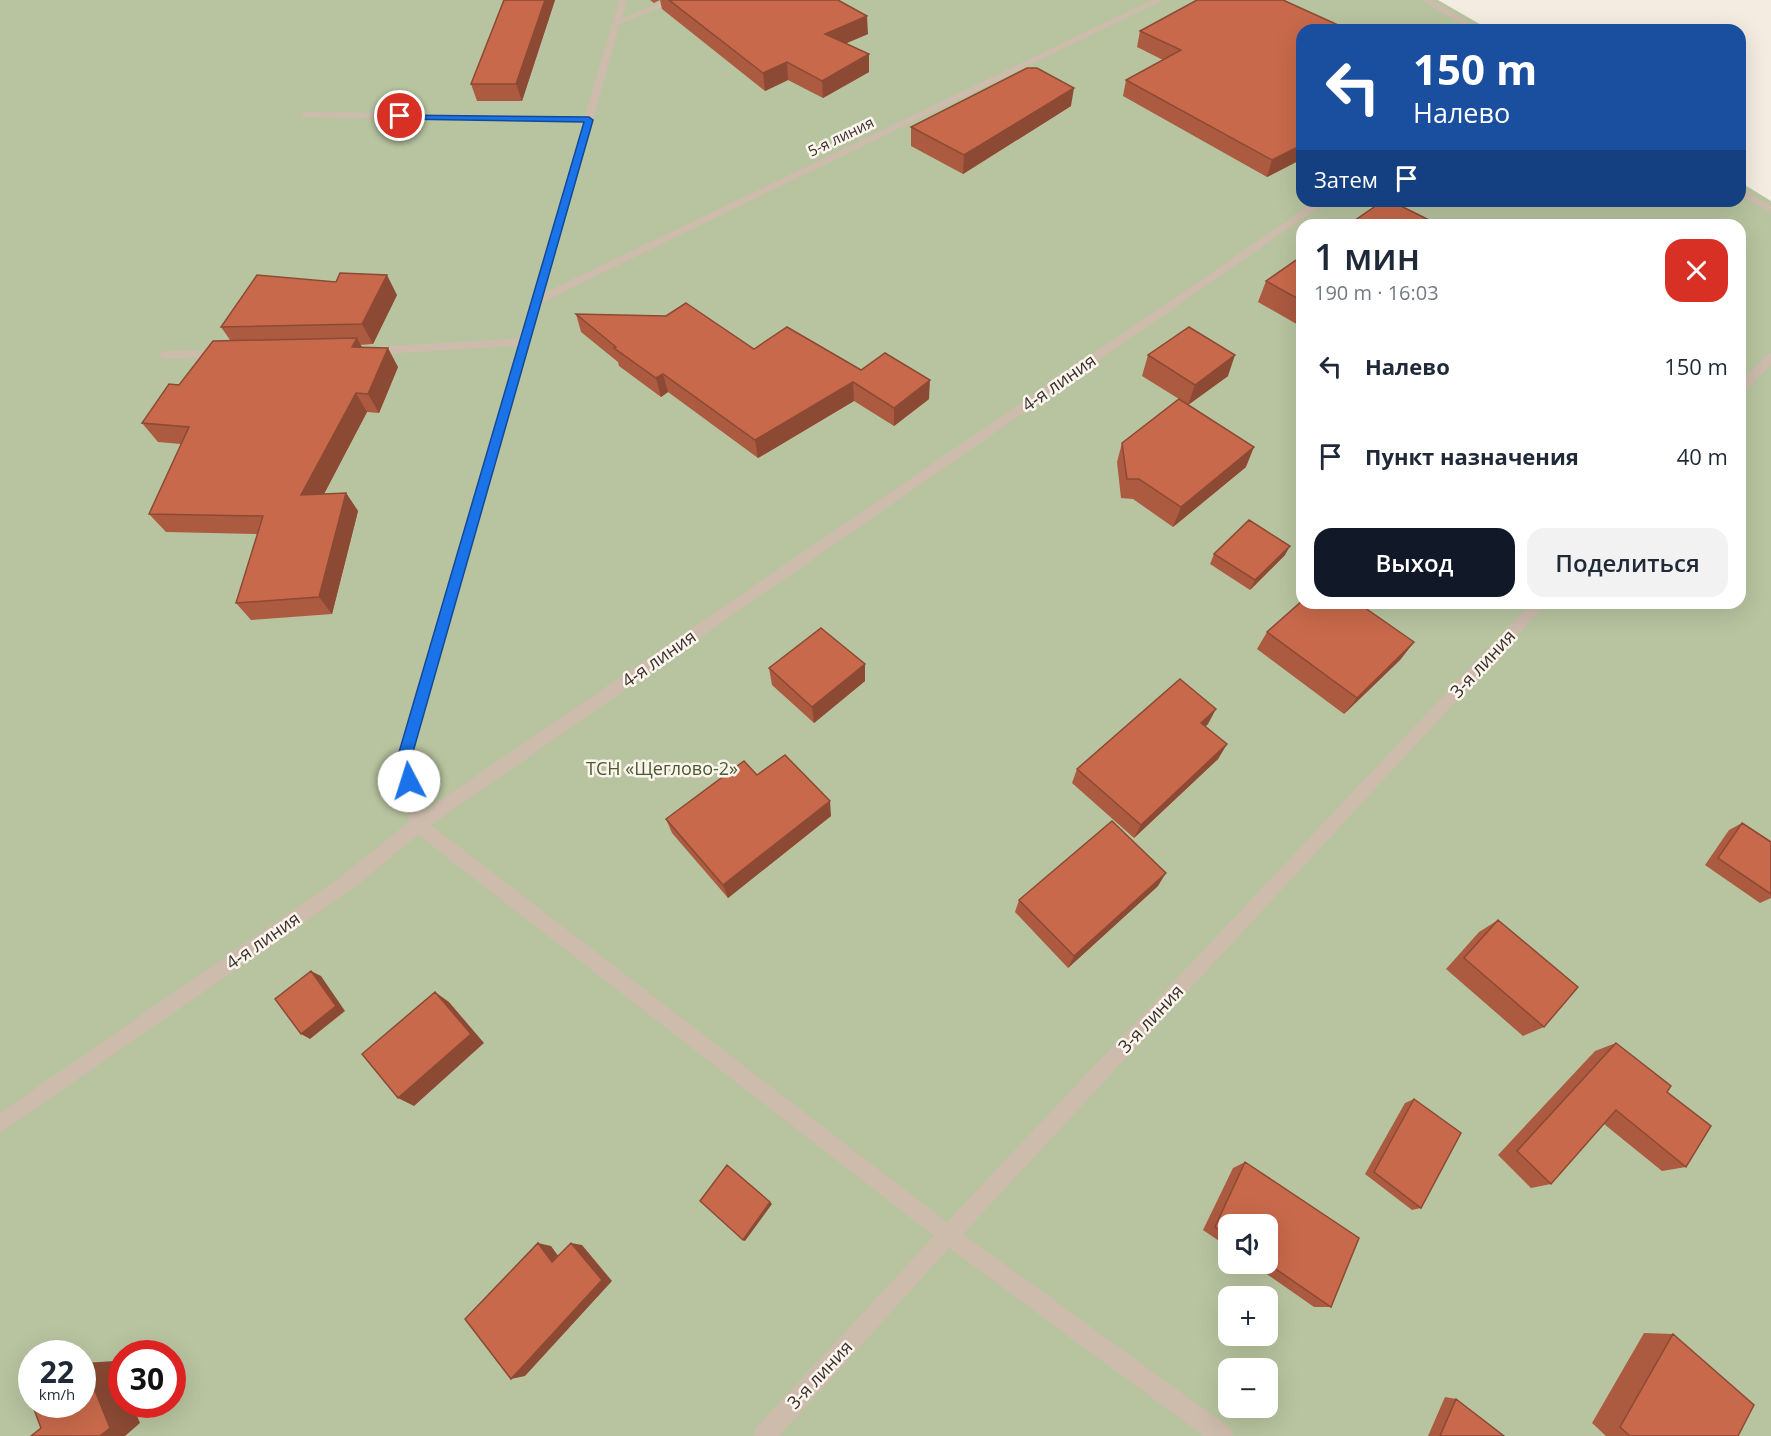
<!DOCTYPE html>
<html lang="ru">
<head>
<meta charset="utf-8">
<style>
	body { margin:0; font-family:"Open Sans",sans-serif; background:#f2f2f3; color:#1f2937; height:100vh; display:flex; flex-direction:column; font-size:22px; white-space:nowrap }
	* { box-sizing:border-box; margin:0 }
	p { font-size:20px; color:#747a83 }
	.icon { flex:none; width:33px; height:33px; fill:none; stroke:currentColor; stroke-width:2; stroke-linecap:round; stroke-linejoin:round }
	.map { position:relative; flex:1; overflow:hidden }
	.panel { position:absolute; left:1296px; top:219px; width:450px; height:390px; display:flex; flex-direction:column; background:#fff; border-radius:18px; box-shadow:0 6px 24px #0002 }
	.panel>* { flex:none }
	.banner { position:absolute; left:1296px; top:24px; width:450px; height:183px; border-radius:18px; box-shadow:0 6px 24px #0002; background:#1a4fa0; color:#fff; overflow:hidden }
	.fabs { position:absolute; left:1218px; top:1214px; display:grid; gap:12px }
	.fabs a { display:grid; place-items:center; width:60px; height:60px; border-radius:12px; background:#fff; box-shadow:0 6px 24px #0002; font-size:30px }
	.speed { position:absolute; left:18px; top:1340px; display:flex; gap:12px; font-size:30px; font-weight:700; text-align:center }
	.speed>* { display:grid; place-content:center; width:78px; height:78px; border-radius:50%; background:#fff; box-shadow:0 6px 24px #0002; line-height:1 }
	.speed small { font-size:15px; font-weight:400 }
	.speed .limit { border:9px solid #d22; background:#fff; color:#111 }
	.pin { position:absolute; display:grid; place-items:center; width:51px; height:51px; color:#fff; margin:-26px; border:3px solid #fff; border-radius:50%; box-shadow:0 2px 6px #0007 }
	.me { position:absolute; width:66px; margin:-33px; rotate:355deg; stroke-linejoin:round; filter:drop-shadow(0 0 4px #0008) }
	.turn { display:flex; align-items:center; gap:21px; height:126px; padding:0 18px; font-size:27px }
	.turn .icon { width:78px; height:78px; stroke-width:2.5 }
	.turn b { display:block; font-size:42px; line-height:51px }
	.then { display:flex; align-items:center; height:57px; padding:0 18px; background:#0003; gap:12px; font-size:22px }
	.round { display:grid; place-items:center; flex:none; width:63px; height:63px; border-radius:18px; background:#f2f2f3 }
	.overview { display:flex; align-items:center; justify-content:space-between; height:102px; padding:0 18px }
	h1 { font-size:36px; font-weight:600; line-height:45px }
	.cta { display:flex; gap:12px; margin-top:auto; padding:12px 18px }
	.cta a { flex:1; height:69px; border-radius:18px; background:#111827; color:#fff; font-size:24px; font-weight:600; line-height:69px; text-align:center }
	.cta a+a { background:#f2f2f3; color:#1f2937 }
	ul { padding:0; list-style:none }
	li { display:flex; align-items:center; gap:18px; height:90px; padding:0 18px }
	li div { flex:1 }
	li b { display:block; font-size:22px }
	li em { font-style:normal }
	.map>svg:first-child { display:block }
</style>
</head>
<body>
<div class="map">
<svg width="1771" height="1436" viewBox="0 0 1771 1436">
	<rect width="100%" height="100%" fill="#f4ebe1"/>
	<!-- green -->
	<path fill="#b8c4a0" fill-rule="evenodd" d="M0,0H1438L1490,30H1302V201H1740V182L1771,201V1436H0ZM1302,225H1740V603H1302ZM1228,1224H1268V1263H1228ZM1228,1296H1268V1335H1228ZM32,1353H82V1404H32ZM122,1353H172V1404H122ZM1228,1368H1268V1407H1228Z"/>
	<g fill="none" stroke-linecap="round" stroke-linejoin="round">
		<!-- lane -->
		<path fill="#cdbbac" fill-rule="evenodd" d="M305,112L589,117L594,120L589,123L302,117V113Z
			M526,338L530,339V345L370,355L364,351L370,347Z
			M223,350L227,351V357L164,359L158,355L164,351Z"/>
		<!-- street -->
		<path fill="#cdbbac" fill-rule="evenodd" d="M619,0H627L622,18L667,0H679L620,24L544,293L1152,0H1163L541,303L412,759L423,812L1316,201H1328L431,825L947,1222L1531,603H1547L963,1234L1230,1428L1233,1436H1204L949,1248L779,1436H753L756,1428L934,1236L418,835L351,890L0,1133V1113L339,878L409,822L396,759Z
			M1422,0H1432L1481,30H1471Z
			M1740,188L1771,206V213L1740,195Z
			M1771,353V364L1744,393L1740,394V383L1767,354Z"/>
	</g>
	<!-- wall -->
	<path fill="#ac5a40" d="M504,0H555L522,101H477L471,84Z
		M650,0H838L868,34L846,43L869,54V72L823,98L788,80L765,91L662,9L660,0L654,3Z
		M1302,30V159L1267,177L1123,96L1126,80L1163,60L1137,47L1140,31Z
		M1071,106L963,174L911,146V127Z
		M1302,256V325L1300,326L1258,302L1266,281Z
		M397,295L373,344L360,345L362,347L398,367L379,413L367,412L324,494L346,493L358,511L332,614L251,620L236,603L258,534L166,532L149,514L181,444L158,442L142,423L230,340L221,327Z
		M576,314L666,316L754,349L861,370L929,399L894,426L854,401L758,458L668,392L661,397L619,366L618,362L581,332Z
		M1148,355L1228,376L1188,405L1246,467L1173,527L1133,499L1121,498L1117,462L1122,443L1179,399L1142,376Z
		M1214,554L1285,555L1250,590L1210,564Z
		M1267,632L1414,642L1400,660L1344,714L1257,649Z
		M769,668L865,681L814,723L772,685Z
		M1208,724L1205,727L1227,744L1218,759L1134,838L1072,783L1077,769Z
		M831,816L728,898L672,833L666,819Z
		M1742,823L1771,842V898L1760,903L1705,865L1729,830Z
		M1158,886L1068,968L1015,912L1019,900Z
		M1498,920L1544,1027L1523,1036L1446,969L1479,932Z
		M1616,1043L1667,1092L1686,1167L1662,1171L1604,1124L1551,1184L1531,1188L1498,1155L1595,1051Z
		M1414,1099L1421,1208L1412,1210L1365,1174L1405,1103Z
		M1245,1162L1331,1307H1314L1251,1263H1268L1228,1224V1247L1203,1230L1233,1168Z
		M1644,1333L1673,1334L1738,1436H1606L1592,1423Z
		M1445,1397L1456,1399L1504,1436H1428Z"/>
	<!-- shaded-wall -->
	<path fill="#8c4a34" d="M545,0H555L522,101L516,84Z
		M867,16L868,34L826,52L825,34Z
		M869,54V72L823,98L822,81Z
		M787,62L788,80L765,91L763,73Z
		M1074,88L1071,106L963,174L964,155Z
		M1302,145V159L1267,177L1272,160Z
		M387,275L397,295L373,344L362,324Z
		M357,338L367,357L352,347Z
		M388,348L398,367L379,413L368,394Z
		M1235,355L1228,376L1188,405L1195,385Z
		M663,374L668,392L661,397L656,378Z
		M930,380L929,399L894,426V408Z
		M853,382L854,401L758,458L755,440Z
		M356,393L367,412L314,513L301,495Z
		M1254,447L1246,467L1173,527L1181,507Z
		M346,493L358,511L332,614L319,597Z
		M1290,546L1285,555L1250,590L1255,580Z
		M1414,642L1400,660L1344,714L1357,698Z
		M865,664V681L814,723L812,707Z
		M1216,709L1208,724L1192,738L1201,723Z
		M1227,744L1218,759L1134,838L1141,825Z
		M830,801L831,816L728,898L723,885Z
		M1166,873L1158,886L1068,968L1074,956Z
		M311,971L321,976L345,1011L310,1039L301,1034Z
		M435,992L449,1002L484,1043L414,1106L398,1098Z
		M770,1202L772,1204L745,1241L743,1240Z
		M538,1243L551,1246L564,1264L552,1262Z
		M571,1243L582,1245L612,1281L525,1376L511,1379Z
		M115,1361L122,1378V1404H132L140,1423L125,1436H100L84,1363Z"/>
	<!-- building -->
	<path fill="#c8694b" stroke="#8c4a34" stroke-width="1.5" d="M504,0H545L516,84H471Z
		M669,0H838L867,16L825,34L869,54L822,81L787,62L763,73Z
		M1197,0H1283L1349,30H1302V145L1272,160L1126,80L1181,50L1140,31Z
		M1027,68H1037L1074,88L964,155L911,127Z
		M1383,201H1391L1439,225H1348Z
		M1302,256V301L1266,281Z
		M340,273L387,275L362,324L221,327L257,275L336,282Z
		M686,303L754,349L787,327L861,370L885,353L930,380L894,408L853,382L755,440L663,374L656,378L614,348L616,347L576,314L666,316Z
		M1189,327L1235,355L1195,385L1148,355Z
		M357,338L352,347L388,348L368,394L356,393L301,495L346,493L319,597L236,603L263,516L149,514L189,427L142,423L169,384L179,385L213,341Z
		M1179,399L1254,447L1181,507L1139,479H1127L1122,443Z
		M1249,520L1290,546L1255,580L1214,554Z
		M1302,601V603H1358L1414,642L1357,698L1267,632Z
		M821,628L865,664L812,707L769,668Z
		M1180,679L1216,709L1201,723L1227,744L1141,825L1077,769Z
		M785,755L830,801L723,885L666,819L744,761L757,775Z
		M1112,821L1166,873L1074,956L1019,900Z
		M1742,823L1771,842V894L1718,858Z
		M1498,920L1578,987L1544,1027L1464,958Z
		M311,971L336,1006L301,1034L275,999Z
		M435,992L471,1034L398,1098L362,1054Z
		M1616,1043L1671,1086L1667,1092L1711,1126L1686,1167L1616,1110L1551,1184L1517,1151Z
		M1414,1099L1461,1133L1421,1208L1374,1172Z
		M1245,1162L1359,1238L1331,1307L1267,1263L1268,1224H1228V1236L1215,1227Z
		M727,1165L770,1202L743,1240L700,1201Z
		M538,1243L552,1262L571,1243L602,1280L511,1379L465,1319Z
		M1673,1334L1754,1405L1738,1436H1630L1620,1427Z
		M84,1363L110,1428L100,1436H31L41,1428L32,1404H82V1365Z
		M1456,1399L1504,1436H1440Z"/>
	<!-- route -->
	<path fill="#1a73e8" stroke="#114b97" stroke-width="1.5" d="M397,115L589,117L593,120L411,759L416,781L414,785L409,787L404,785L397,759L584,122L400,119L397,118Z"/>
	<g text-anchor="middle" stroke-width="5" stroke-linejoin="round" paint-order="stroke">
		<!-- far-street labels -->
		<g font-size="15" fill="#3b302b" stroke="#fbf5ee">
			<text transform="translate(841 137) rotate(-26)" y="5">5-я линия</text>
		</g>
		<!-- street labels -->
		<g font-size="18" fill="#3b302b" stroke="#fbf5ee">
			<text transform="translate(1059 383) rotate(-35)" y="6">4-я линия</text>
			<text transform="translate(659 659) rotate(-35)" y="6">4-я линия</text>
			<text transform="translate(1483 664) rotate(-47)" y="6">3-я линия</text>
			<text transform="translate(263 941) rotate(-35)" y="6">4-я линия</text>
			<text transform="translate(1151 1019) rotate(-47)" y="6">3-я линия</text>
			<text transform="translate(820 1375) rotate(-47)" y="6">3-я линия</text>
		</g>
		<!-- park labels -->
		<g font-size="18" fill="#4a5a2e" stroke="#fbf5ee">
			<text x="662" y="775">ТСН «Щеглово-2»</text>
		</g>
	</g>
</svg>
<div class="fabs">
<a><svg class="icon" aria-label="sound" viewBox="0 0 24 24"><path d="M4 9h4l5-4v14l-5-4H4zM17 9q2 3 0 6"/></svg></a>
<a>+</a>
<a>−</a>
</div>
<div class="speed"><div>22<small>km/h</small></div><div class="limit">30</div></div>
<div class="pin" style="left:400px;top:116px;background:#d93025"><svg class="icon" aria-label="arrive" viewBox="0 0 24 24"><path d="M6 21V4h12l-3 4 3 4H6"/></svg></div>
<svg class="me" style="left:409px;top:781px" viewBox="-20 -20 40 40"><circle r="19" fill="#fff"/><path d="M0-13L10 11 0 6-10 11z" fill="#1a73e8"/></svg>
<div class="banner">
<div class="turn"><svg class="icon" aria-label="left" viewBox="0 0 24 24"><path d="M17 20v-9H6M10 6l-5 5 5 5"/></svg><div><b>150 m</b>Налево</div></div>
<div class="then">Затем<svg class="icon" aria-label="arrive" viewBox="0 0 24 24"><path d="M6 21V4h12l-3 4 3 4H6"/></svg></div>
</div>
<section class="panel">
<div class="overview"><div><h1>1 мин</h1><p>190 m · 16:03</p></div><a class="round" style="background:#d93025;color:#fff"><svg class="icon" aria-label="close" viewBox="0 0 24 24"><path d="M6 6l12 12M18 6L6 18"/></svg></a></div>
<ul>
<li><svg class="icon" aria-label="left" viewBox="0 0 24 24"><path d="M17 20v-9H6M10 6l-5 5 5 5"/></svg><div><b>Налево</b></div><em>150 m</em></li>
<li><svg class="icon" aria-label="arrive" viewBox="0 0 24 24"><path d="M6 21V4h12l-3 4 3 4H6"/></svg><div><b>Пункт назначения</b></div><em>40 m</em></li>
</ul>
<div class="cta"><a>Выход</a><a>Поделиться</a></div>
</section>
</div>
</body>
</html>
